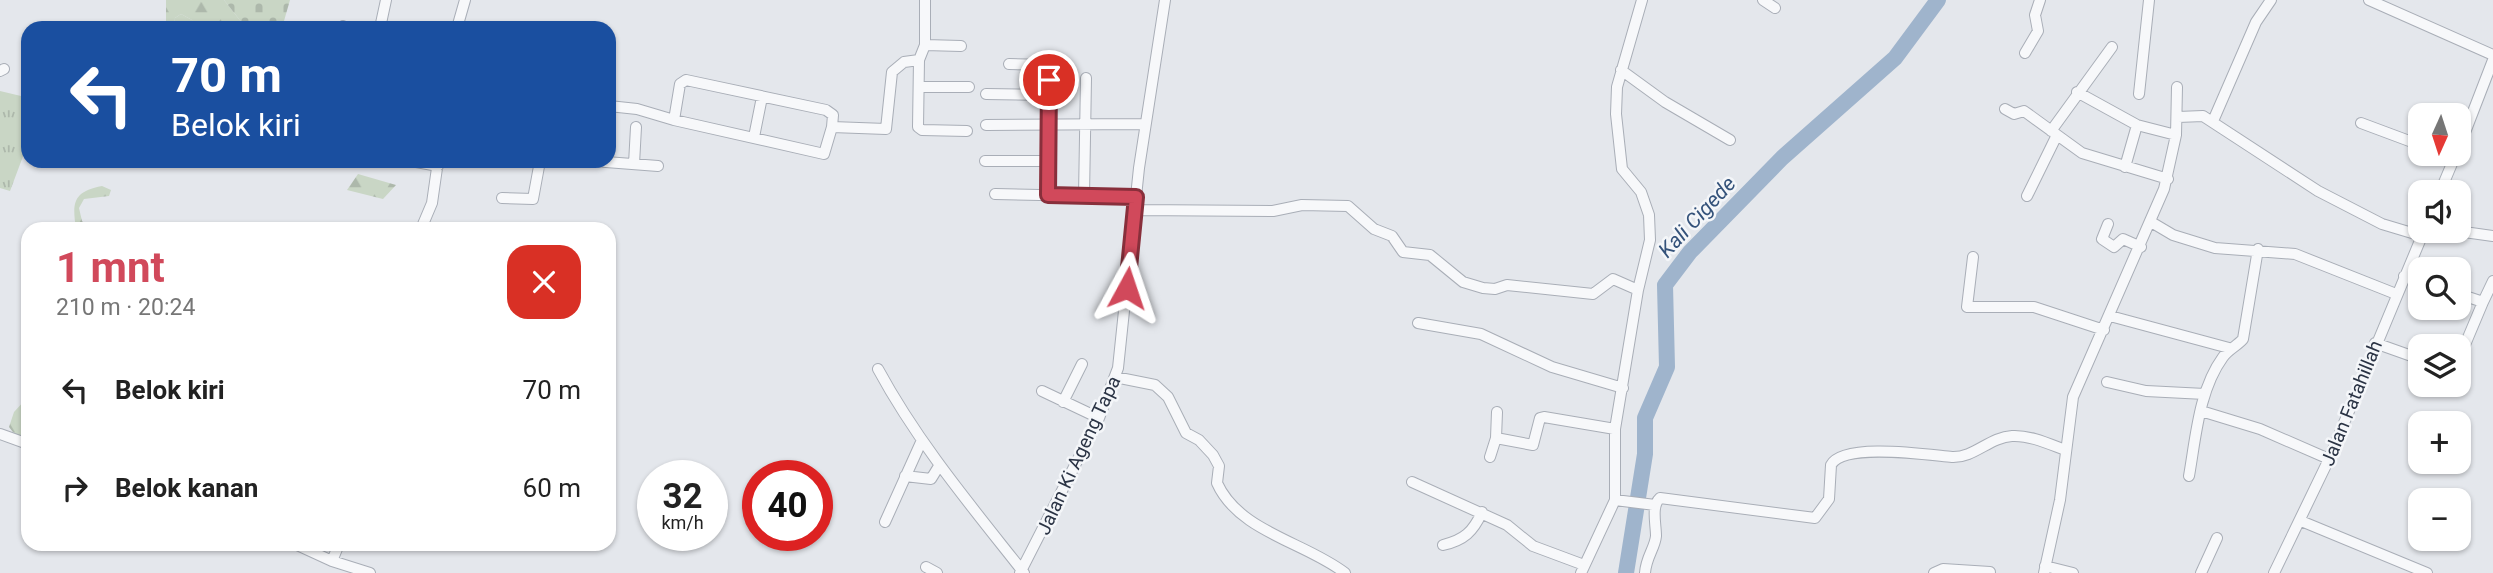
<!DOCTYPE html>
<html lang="id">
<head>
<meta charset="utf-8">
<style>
	body { margin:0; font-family:Roboto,sans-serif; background:#f6f6f6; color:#222; height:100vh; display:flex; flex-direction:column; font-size:26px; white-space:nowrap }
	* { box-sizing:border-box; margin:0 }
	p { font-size:23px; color:#767676 }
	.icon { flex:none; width:38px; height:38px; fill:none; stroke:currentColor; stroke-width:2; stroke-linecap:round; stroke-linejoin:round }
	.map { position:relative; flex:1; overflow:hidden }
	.details { position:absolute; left:21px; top:222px; width:595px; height:329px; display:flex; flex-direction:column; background:#fff; border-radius:21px; box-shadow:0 2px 5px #0004 }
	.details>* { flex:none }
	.top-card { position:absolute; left:21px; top:21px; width:595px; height:147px; border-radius:21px; box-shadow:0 2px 5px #0004; background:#1a4fa0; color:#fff; overflow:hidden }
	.needle { width:46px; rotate:183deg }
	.buttons { position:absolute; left:2408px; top:103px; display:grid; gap:14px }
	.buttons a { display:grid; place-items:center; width:63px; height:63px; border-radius:14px; background:#fff; box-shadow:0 2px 5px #0004; font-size:35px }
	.speed { position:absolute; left:637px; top:460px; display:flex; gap:14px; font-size:35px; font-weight:700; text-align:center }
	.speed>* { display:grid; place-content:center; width:91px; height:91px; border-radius:50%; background:#fff; box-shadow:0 2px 5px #0004; line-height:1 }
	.speed small { font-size:18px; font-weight:400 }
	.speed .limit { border:10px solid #d22; background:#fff; color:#111 }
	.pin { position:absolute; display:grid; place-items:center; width:60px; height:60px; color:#fff; margin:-30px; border:4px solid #fff; border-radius:50%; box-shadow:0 2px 7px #0007 }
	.me { position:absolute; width:77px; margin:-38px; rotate:5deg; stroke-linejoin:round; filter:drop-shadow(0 0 5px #0008) }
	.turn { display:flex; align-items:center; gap:24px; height:147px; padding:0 35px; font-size:32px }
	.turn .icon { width:91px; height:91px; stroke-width:2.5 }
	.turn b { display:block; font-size:49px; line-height:60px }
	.round { display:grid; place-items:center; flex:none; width:74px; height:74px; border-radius:21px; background:#f6f6f6 }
	.headline { display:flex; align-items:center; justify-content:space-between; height:119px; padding:0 35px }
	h1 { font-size:42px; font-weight:700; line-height:52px; color:#d1495b }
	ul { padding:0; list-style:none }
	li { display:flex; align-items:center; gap:21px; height:98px; padding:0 35px }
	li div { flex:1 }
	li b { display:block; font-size:26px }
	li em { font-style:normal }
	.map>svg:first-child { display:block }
</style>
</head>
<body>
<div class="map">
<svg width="2493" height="573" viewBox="0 0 2493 573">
	<defs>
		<pattern id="grass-tufts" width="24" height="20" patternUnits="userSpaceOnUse" patternTransform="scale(1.75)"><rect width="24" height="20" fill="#c9d6c5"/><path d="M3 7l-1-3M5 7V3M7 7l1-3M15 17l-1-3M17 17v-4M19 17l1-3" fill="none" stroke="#adb8ab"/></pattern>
		<pattern id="forest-firs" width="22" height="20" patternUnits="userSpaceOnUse" patternTransform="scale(1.75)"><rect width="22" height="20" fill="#c9d6c5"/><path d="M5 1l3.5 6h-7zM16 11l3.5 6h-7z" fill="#adb8ab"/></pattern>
		<pattern id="cemetery-stones" width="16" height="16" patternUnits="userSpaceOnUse" patternTransform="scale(1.75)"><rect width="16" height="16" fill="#c9d6c5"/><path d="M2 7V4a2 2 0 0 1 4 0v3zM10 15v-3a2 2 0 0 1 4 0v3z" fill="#adb8ab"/></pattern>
	</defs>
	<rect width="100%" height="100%" fill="#e4e7ec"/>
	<!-- grass -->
	<path fill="url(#grass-tufts)" d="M181,14L192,20L193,28H174L175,18Z
		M24,81L28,82V143L10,191L0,188V91L21,96Z"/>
	<!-- forest -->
	<path fill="url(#forest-firs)" d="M166,0H224L246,28H193L192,20L181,14L175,18L174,28H166Z
		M358,174L396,185L383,199L347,190Z
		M102,186L111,190L109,196L84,199L79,208L82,221L89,229H76C72,202 73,192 102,186Z
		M28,347V411L24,421L28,441L16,436L9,427L14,412L26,399C26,379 14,364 28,347Z"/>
	<!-- cemetery -->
	<path fill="url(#cemetery-stones)" d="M224,0H290L282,28H246Z"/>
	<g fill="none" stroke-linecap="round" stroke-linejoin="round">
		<!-- river -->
		<path stroke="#9fb4cc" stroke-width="16" d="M1626,573L1645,454V418L1667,367L1665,285L1690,252L1782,158L1895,58L1938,0"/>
		<!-- minor casing -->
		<g stroke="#a9aeb7" stroke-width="12">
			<path id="minor" d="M925,0V45L919,60L918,127L922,130L967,131
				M1763,0L1775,8
				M2369,0L2493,55
				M342,28L343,26
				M380,28L386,0
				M457,28L465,0
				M925,45L961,46
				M2025,53L2038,31L2035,15L2040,0
				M1009,64L1049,65
				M1621,70L1665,102L1730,140
				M0,71L4,69
				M919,87H969
				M2077,92L2137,125L2176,135
				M986,94L1049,95
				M2139,94L2149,0
				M609,106L637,109L674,120L680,84L686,80L826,110L833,115L832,127
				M2005,109L2014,114L2024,111L2082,153L2168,179
				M2178,117L2203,116L2318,191L2382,224L2422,236
				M674,120L824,154L832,127L886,129L892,72L904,62L919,60
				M2213,121L2256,22L2271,0
				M2361,123L2420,145
				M986,125L1145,124
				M2051,131L2112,47
				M754,137L762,97
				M2459,148L2493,60
				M411,161L438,166
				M593,161L658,166
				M985,161H1049
				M634,164L636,127
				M2125,167L2137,125
				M2440,192L2456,154
				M995,194L1136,197
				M1048,195L1050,58
				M1084,196L1086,78
				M2027,196L2057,135
				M502,198L533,199L540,161
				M1134,210L1273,211L1302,205L1348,206L1374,229L1392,236L1403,252L1430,255L1463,282L1483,288L1495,289L1507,285L1593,294L1613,279L1638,290
				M2151,222L2173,235L2215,248L2295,254L2396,294
				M2108,224L2102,239L2114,247L2123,239L2141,247
				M421,229L432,203L438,161
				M2457,231L2493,236
				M1973,257L1967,307H2034L2104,330
				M2404,276L2420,281
				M2459,294L2483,302L2459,359
				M2483,302L2493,281
				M2110,316L2229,348
				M1418,323L1481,334L1552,367L1623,388
				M2375,343L2420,359
				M878,369C918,443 972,507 1024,573
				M1115,377L1155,385L1168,397L1186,433L1199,440L1213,455L1219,466L1217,483C1239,532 1305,542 1345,573
				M2107,382L2146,391L2205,394
				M1042,391L1099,418
				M1063,402L1082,364
				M2201,411L2260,429L2329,459
				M0,434L28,444
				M1496,438L1533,445L1540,418L1544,417L1615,429
				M1490,457L1496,438L1497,412
				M905,476L931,479L939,466
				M2189,476C2196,436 2199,390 2223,357C2229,349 2237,346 2243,339L2258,249
				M1412,482L1507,525L1533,546L1584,565
				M1615,500L1655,505
				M2301,521L2427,573
				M885,522L922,440
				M295,544L332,561L370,573
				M1443,545C1464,540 1473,532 1482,512
				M332,561L339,544
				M2045,566L2073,573
				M926,567L937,573
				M1020,573L1099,418L1118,368L1139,168L1165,0
				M1581,573L1615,500V429L1638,290L1650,240L1649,215L1641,192L1622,169L1616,114L1617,87L1642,0
				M1645,573C1646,557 1655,548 1656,536C1656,524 1651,506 1660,498L1815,518L1829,499L1831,465C1843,442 1929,455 1952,457C1974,458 1990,437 2012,436C2030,435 2049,444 2065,450
				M1934,573L1943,569L1990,572
				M2044,573L2060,500L2073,397L2164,189L2176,135L2177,87
				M2201,573L2217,538
				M2274,573L2329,459L2424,231"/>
		</g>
		<!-- minor -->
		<use href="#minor" stroke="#f7f8fa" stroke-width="10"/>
	</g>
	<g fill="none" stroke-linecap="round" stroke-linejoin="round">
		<!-- route casing -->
		<g stroke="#882f3b" stroke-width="18">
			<path id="route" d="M1049,80L1048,195L1136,197L1127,288"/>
		</g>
		<!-- route -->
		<use href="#route" stroke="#d1495b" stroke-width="12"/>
	</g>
	<g text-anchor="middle" stroke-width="5" stroke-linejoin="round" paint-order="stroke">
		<!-- street labels -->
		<g font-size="19" fill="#2b3445" stroke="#f4f6f9">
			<text transform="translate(2351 403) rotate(-68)" y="7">Jalan Fatahillah</text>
			<text transform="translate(1078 455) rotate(-65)" y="7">Jalan Ki Ageng Tapa</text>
		</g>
		<!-- water labels -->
		<g font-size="21" font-style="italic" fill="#34527a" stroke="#f4f6f9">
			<text transform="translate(1697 217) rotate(-47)" y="7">Kali Cigede</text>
		</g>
	</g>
</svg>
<div class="buttons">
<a><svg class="needle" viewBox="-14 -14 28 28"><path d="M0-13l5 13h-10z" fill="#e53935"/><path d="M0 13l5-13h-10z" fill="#767676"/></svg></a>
<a><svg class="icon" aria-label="sound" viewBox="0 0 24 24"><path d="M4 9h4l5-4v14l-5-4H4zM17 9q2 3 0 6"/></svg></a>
<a><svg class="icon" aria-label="search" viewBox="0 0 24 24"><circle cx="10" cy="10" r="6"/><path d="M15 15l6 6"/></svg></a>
<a><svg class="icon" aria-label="layers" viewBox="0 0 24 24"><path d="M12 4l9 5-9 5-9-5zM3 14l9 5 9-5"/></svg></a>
<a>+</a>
<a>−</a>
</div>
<div class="speed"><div>32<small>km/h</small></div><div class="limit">40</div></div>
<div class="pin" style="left:1049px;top:80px;background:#d93025"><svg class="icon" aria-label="arrive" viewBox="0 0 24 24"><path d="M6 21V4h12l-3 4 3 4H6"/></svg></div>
<svg class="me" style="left:1127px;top:288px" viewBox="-20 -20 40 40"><path d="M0-17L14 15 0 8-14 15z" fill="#d1495b" stroke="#fff" stroke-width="4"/></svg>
<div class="top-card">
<div class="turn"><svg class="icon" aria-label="left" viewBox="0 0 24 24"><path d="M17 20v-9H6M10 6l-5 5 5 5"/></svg><div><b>70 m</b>Belok kiri</div></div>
</div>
<section class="details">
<div class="headline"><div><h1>1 mnt</h1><p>210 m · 20:24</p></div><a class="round" style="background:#d93025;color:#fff"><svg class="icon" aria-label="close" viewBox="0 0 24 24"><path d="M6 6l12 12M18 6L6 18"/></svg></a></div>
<ul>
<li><svg class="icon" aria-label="left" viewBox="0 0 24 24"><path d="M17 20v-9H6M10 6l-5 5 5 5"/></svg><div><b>Belok kiri</b></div><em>70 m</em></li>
<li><svg class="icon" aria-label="right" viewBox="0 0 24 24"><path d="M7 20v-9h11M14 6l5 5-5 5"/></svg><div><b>Belok kanan</b></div><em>60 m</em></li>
</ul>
</section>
</div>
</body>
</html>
